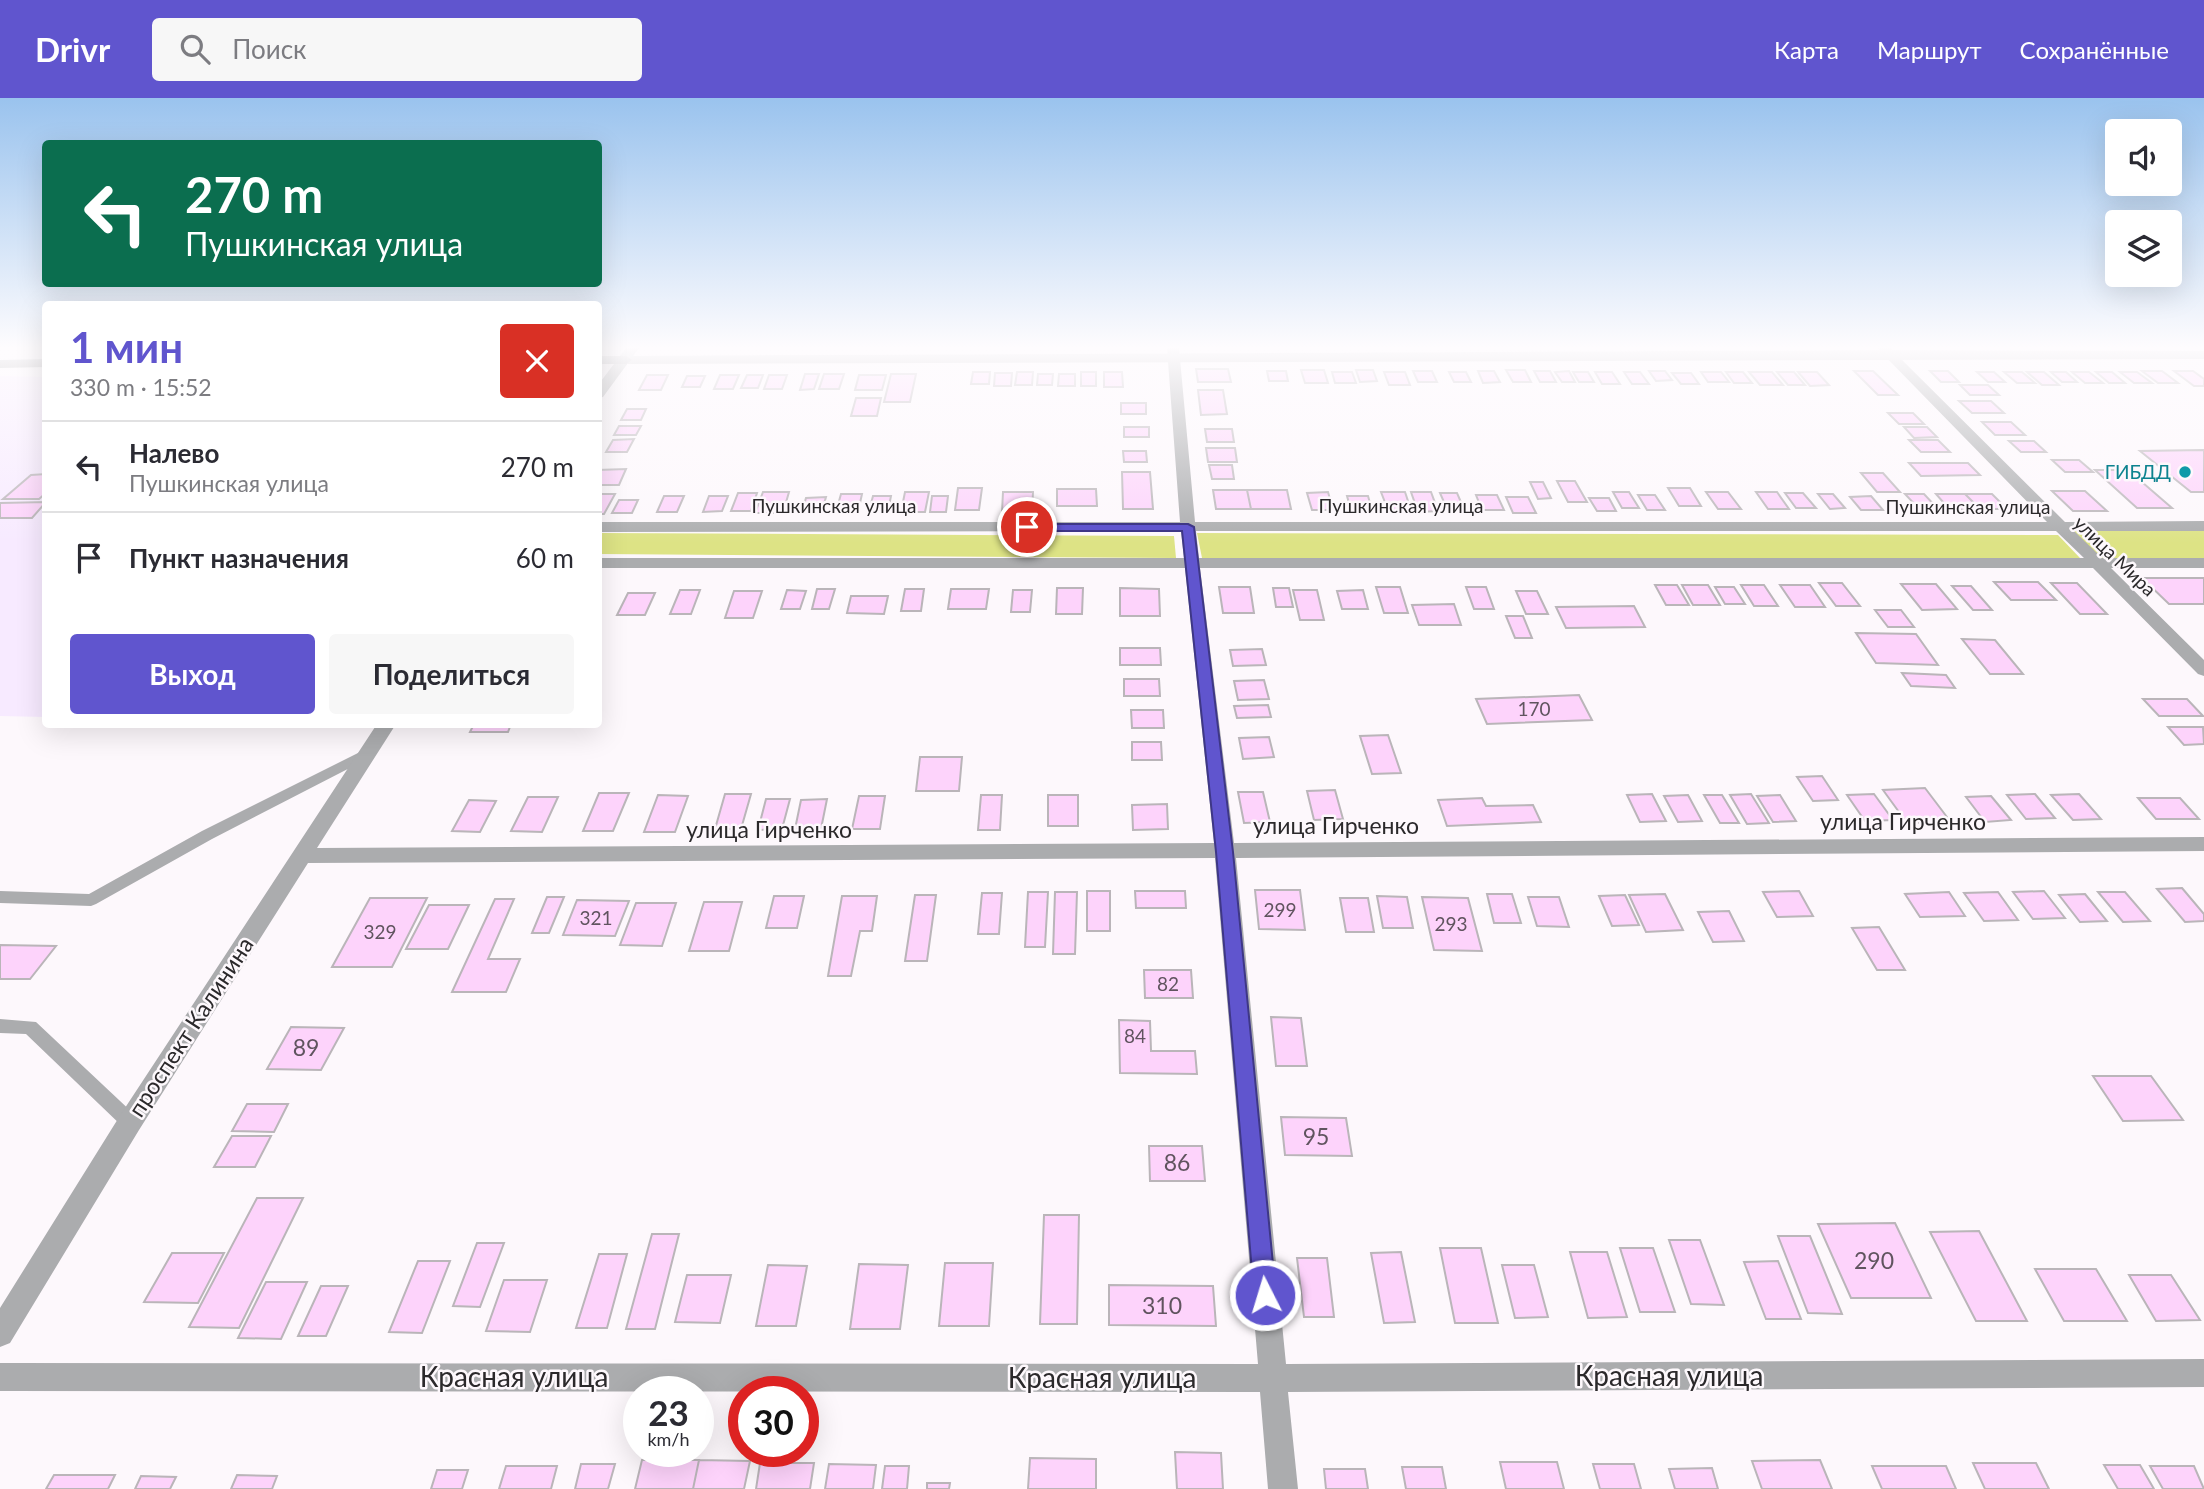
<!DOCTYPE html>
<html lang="ru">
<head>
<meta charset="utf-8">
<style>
	body { margin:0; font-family:Lato,sans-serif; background:#f7f7f7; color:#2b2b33; height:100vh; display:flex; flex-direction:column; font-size:26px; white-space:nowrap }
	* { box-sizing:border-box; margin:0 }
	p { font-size:23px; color:#7c7c81 }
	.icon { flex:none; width:38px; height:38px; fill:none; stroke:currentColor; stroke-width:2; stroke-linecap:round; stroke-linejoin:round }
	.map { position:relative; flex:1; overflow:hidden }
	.drawer { position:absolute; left:42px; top:203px; width:560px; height:427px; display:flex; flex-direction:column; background:#fff; border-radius:7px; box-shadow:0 7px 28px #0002 }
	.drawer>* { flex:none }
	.top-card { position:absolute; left:42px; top:42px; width:560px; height:147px; border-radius:7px; box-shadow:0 7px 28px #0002; background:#0b6e4f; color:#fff; overflow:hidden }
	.tools { position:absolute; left:2105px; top:21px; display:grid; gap:14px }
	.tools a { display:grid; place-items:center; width:77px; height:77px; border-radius:7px; background:#fff; box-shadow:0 7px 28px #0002; font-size:35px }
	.speed { position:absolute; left:623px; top:1278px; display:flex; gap:14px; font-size:35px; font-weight:700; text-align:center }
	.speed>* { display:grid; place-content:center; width:91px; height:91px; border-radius:50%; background:#fff; box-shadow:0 7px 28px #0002; line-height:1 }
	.speed small { font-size:18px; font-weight:400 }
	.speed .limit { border:10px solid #d22; background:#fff; color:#111 }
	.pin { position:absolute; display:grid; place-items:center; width:60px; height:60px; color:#fff; margin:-30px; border:4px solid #fff; border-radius:50%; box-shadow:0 2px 7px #0007 }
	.me { position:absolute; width:77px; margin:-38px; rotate:355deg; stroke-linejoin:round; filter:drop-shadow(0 0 5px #0008) }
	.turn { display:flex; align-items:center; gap:24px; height:147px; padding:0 28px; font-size:32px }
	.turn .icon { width:91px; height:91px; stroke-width:2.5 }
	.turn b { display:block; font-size:49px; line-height:60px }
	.round { display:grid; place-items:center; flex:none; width:74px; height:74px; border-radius:7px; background:#f7f7f7 }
	.overview { display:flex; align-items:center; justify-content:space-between; height:119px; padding:0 28px }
	h1 { font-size:42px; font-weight:700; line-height:52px; color:#6055ce }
	.action { display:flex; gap:14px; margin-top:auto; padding:14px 28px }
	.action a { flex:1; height:80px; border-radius:7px; background:#6055ce; color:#fff; font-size:28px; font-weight:700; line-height:80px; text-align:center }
	.action a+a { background:#f7f7f7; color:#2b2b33 }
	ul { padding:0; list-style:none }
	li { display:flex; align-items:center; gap:21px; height:91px; padding:0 28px; border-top:2px solid #e1e1e2 }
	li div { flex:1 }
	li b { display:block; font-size:26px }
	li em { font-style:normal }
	header { display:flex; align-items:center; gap:42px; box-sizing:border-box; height:98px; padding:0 35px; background:#6055ce; color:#fff }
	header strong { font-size:33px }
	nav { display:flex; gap:38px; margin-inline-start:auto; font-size:24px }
	.search { width:490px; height:63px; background:#f7f7f7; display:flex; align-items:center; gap:18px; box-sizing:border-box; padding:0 24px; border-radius:7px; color:#7c7c81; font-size:26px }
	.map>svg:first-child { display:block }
</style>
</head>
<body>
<header>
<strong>Drivr</strong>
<div class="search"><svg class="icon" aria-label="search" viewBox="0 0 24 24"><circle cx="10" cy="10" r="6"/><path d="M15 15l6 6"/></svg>Поиск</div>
<nav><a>Карта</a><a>Маршрут</a><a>Сохранённые</a></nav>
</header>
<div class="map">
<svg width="2204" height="1391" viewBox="0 0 2204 1391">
	<rect width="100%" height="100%" fill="#fdf8fc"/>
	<!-- industrial -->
	<path fill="#f7eaff" d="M0,278L45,279V619L0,618Z"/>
	<!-- green -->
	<path fill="#dde385" d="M2204,432V462L2099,463L2068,433Z
		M599,435L1174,438L1176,460L599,456Z
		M1197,435L2058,437L2080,460H1202Z"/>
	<!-- building -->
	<path fill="#fdd3fb" stroke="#bab5b9" stroke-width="2" d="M1196,271H1228L1231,284H1198Z
		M1301,272H1324L1328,285H1305Z
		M1356,272H1373L1377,283L1360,284Z
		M1506,272H1525L1531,284H1513Z
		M1267,273H1286L1288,283H1269Z
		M1413,273H1432L1437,284H1418Z
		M1478,273H1494L1500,284L1483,285Z
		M1534,273H1550L1556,284H1540Z
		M1569,273L1575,284H1562L1555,274Z
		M1649,273H1665L1672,282L1656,283Z
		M1854,273H1873L1898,297H1878Z
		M1930,273H1948L1959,284H1941Z
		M2142,273H2162L2178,285H2158Z
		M2174,273H2193L2204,281V288H2194Z
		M973,274H990L989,286H971Z
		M1017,274H1033L1032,287H1015Z
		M1081,274H1096V288H1081Z
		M1104,274H1122L1123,289H1104Z
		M1332,274H1352L1356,285H1335Z
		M1384,274H1405L1410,287H1389Z
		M1449,274H1466L1471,284H1454Z
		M1573,274H1588L1594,284H1579Z
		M1595,274H1612L1620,286H1602Z
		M1624,274H1640L1649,286H1632Z
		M1701,274H1721L1729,284H1708Z
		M1726,274H1743L1752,285H1734Z
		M1749,274H1772L1783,287H1760Z
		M1777,274H1794L1805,287H1788Z
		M1798,274H1817L1829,287L1810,288Z
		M1977,274H1994L2005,284H1988Z
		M2004,274H2022L2035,285H2017Z
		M2027,274H2044L2059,287H2042Z
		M2051,274H2066L2077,284H2062Z
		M2072,274H2089L2103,285H2085Z
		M2096,274H2112L2125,285H2109Z
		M2120,274H2137L2152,285H2134Z
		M995,275H1012L1011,288H994Z
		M1672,275H1691L1699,286H1681Z
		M805,276H819L814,291L800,292Z
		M824,276H844L839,291H819Z
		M891,276H916L910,304H884Z
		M1038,276H1053L1052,287H1037Z
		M1059,276H1075V288H1058Z
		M647,277H668L661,292H639Z
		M720,277H739L733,291H714Z
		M747,277H763L758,290H741Z
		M769,277H787L782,291H764Z
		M859,277H886L882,292H855Z
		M687,278H705L700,289H682Z
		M1960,287H1988L1999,297H1970Z
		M1198,292H1223L1227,316L1201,317Z
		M856,300H881L877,318H851Z
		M1959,303H1991L2004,315H1972Z
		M1121,305H1146V316H1121Z
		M627,311H646L641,322H621Z
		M1888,315H1913L1924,326H1899Z
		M1982,324H2011L2025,337H1995Z
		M619,328H641L636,337H614Z
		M1124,329H1149V339H1124Z
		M1904,329H1927L1937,339L1914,340Z
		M1205,331H1232L1234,344H1207Z
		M634,341L627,354H606L613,342Z
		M1909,342H1938L1950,354H1921Z
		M2009,343H2034L2046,354H2021Z
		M1206,350H1235L1237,364H1208Z
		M2204,352V394H2191L2140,353Z
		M1123,353H1146L1147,364H1124Z
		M2052,362H2079L2093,374H2065Z
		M1909,365H1968L1980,377L1921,378Z
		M1209,367H1232L1234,381H1212Z
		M626,371L619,387H598V372Z
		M2095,372H2128L2172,410H2137Z
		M1122,374H1150L1153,411H1123Z
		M1861,375H1883L1900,394H1877Z
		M46,376V395L39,401H3L31,377Z
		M1557,383H1575L1587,404H1568Z
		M1530,384H1543L1551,400L1538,401Z
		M958,390H982L979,412H955Z
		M1668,390H1690L1701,408H1679Z
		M1057,391H1096L1097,408H1057Z
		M1213,392H1247L1251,411H1216Z
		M1247,392H1287L1291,411H1251Z
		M2052,393H2085L2107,413H2073Z
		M763,394H789L783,415H755Z
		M905,394H929L925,414H901Z
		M1003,394H1033L1032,414H1002Z
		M1328,394L1333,412H1312L1307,395Z
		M1381,394H1405L1411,412H1388Z
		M1411,394H1431L1438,413L1418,414Z
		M1613,394H1629L1639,410H1622Z
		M1706,394H1728L1741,411H1718Z
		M1756,394H1777L1789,411H1768Z
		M738,395H757L751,413H731Z
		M1440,395H1457L1464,411H1447Z
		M1785,395H1803L1816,410H1796Z
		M598,396H615L604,416H598Z
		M841,396H862L858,414H836Z
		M1818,396H1833L1845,410L1830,411Z
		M1905,396H1924L1939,412H1920Z
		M1936,396H1965L1980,411L1950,412Z
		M1965,396H1992L2007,411H1980Z
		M1476,397H1497L1504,412H1482Z
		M1638,397H1655L1665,412H1647Z
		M664,398H684L677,414H657Z
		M709,398H728L722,413L703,414Z
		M873,398H891L888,413H869Z
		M932,398H948L946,414H930Z
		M1347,398H1368L1372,412H1351Z
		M1871,398L1883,412H1861L1850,399Z
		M826,399L822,413H802L806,400Z
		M1506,399H1528L1536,415H1513Z
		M1589,400H1609L1616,413H1597Z
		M619,402H638L632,415H612Z
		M46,404L32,420H0V405Z
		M2142,480H2204V506H2169Z
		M1994,484H2038L2056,502H2011Z
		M1819,485H1842L1860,508H1836Z
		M2051,485H2077L2107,516H2080Z
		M1901,486H1936L1957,511L1922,512Z
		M1655,487H1677L1689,507H1666Z
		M1682,487H1708L1720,507H1693Z
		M1741,487H1764L1778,508H1754Z
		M1780,487H1810L1825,509H1795Z
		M1952,488H1971L1992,512H1973Z
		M1219,489H1250L1254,515H1223Z
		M1376,489H1400L1408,515H1384Z
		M1466,489H1486L1494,511H1474Z
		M1715,489H1734L1745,506H1725Z
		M1057,490H1083L1082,516H1056Z
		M1120,490L1159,491L1160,518H1120Z
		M1273,490H1289L1293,509H1276Z
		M817,491H835L829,511H812Z
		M905,491H924L921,513H901Z
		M951,491H989L986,511H948Z
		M680,492H700L691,516H670Z
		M787,492L806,493L800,511H781Z
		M1013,492H1032L1030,514H1011Z
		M1293,492H1317L1324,522H1300Z
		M1363,492L1368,511H1342L1337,493Z
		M734,493H762L753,520H725Z
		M1516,493H1537L1548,516H1526Z
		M628,495H655L645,517H617Z
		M851,498H888L884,516L847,515Z
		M1454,506L1461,527H1419L1412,507Z
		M1634,508L1645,529L1566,530L1556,509Z
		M1875,512H1901L1914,529H1888Z
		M1506,518H1523L1532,540H1515Z
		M1856,535L1916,536L1938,567L1876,565Z
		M1962,541L1995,542L2023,576H1990Z
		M1120,550H1160L1161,567H1120Z
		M1262,551L1266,567L1233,568L1230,552Z
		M1902,575L1946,577L1955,590L1911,588Z
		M1124,581H1159L1160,598H1124Z
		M1264,582L1269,601L1238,602L1234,583Z
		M1579,597L1592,622L1487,626L1476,601Z
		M2143,601H2187L2203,618H2159Z
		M1268,607L1271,619L1237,620L1234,608Z
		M1131,612H1163L1164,630H1132Z
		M474,626H511L508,634H470Z
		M2168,629H2203L2204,646L2184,647Z
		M1388,637L1401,675L1372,676L1360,638Z
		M1269,639L1274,659L1243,661L1239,640Z
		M1132,644H1161L1162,662H1132Z
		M920,659H962L959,693H916Z
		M1822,678L1838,702L1813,703L1797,679Z
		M1925,690L1950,723L1907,725L1883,692Z
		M1335,692L1343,721L1314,722L1307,693Z
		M1238,694H1263L1270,724L1244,725Z
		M599,695H629L613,733H583Z
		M725,696H751L741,731H715Z
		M1652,696L1666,723L1640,724L1627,697Z
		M1751,696L1769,725L1747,726L1730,697Z
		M1874,696L1893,722L1865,723L1847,697Z
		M2035,696L2055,720L2026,721L2007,697Z
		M2079,696L2101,721L2073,722L2051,697Z
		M658,697L688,698L675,734H644Z
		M981,697H1002L1000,732H978Z
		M1048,697H1078V728H1048Z
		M1688,697L1702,723L1678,724L1664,698Z
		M1704,697H1722L1739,725H1720Z
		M1780,697L1796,723L1773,724L1757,698Z
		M859,698H885L880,731H852Z
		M1991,698L2011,722L1985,724L1966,699Z
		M528,699H558L542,734L511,733Z
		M1482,700L1486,708L1533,707L1541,724L1447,728L1438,702Z
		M2138,700H2180L2199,721H2156Z
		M766,701H790L782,731L758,732Z
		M827,701L821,731H795L801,702Z
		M469,702L496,703L480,734L452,733Z
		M1167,706L1168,731L1133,732L1132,707Z
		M2182,790L2204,816V823L2185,824L2157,791Z
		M1255,792H1300L1305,832L1259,831Z
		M1087,793H1110V833H1087Z
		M1135,793H1185L1186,810H1136Z
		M1799,793L1813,818L1777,819L1763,794Z
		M2044,793L2065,820L2033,821L2013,794Z
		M1028,794H1048L1045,849H1025Z
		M1055,794H1077L1075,856H1053Z
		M1949,794L1965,818L1920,819L1905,796Z
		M1998,794L2018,822L1984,823L1964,795Z
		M2098,794H2125L2150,823L2123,824Z
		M982,795H1002L999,836H978Z
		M1487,796H1512L1521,825H1494Z
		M1665,796L1683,832L1646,834L1629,797Z
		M2085,796L2107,823L2080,824L2059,797Z
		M915,797H936L927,863H905Z
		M1625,797L1639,827L1612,828L1599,798Z
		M774,798H804L797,830H766Z
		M842,798H877L872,833H860L851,878H828Z
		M1377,798L1407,799L1413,830H1383Z
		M547,799H564L549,835H532Z
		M1422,799L1468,800L1482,853L1434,852Z
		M1528,799H1559L1569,829L1537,828Z
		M370,800H427L392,869H332Z
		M1340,800H1368L1374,834H1346Z
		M495,801H514L488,861H520L506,894H452Z
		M577,802L629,803L615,838L563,837Z
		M704,804H742L729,853H689Z
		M636,805H676L662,848L620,847Z
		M429,807H469L448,851H406Z
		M1729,813L1744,843L1713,844L1698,814Z
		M1879,829L1905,872H1877L1852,830Z
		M0,847L56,848L30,881H0Z
		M1144,872H1191L1193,900H1145Z
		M1271,919L1301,920L1307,968H1276Z
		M1119,922L1150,923L1151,953H1195L1197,976L1120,975Z
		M291,929L344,930L321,972L267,971Z
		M2093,978H2151L2183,1022L2123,1023Z
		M247,1006H288L274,1034L232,1033Z
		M1281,1019L1346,1020L1352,1058L1285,1057Z
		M232,1038H271L255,1069H214Z
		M1149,1048H1202L1205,1083H1150Z
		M257,1100H303L239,1230L189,1229Z
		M1044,1117H1079L1077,1226H1040Z
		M1895,1125L1931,1200H1851L1818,1126Z
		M1979,1133L2027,1223H1976L1930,1134Z
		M652,1136H679L655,1231H626Z
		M1778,1138H1810L1842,1216L1808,1215Z
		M1669,1142H1700L1724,1207L1691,1206Z
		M477,1145H504L480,1209L453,1208Z
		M1440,1150H1481L1498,1225H1455Z
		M1620,1150H1653L1675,1214H1640Z
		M1401,1154L1415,1224L1384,1225L1371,1155Z
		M1570,1154H1607L1627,1219L1588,1220Z
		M172,1155H224L198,1205L144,1204Z
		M599,1156H627L607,1230H576Z
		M1297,1160H1327L1334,1219H1304Z
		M418,1163H450L422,1235L389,1234Z
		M1778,1163L1801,1221H1766L1744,1164Z
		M945,1165H993L989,1228H939Z
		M859,1166L908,1167L900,1231H850Z
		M768,1167L807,1168L796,1228H756Z
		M1502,1167H1534L1548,1219L1515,1220Z
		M2035,1171H2096L2127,1223H2064Z
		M687,1177H731L720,1225L675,1224Z
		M2129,1177H2171L2200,1222L2156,1223Z
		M504,1182H547L530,1234L486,1233Z
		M266,1184H307L281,1241L238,1240Z
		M1109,1187L1213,1188L1216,1228L1109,1227Z
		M321,1188H348L326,1238H298Z
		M1175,1354L1221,1355L1223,1391H1177Z
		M1030,1360L1096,1361V1391H1028Z
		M642,1362H699L693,1391H635Z
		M699,1362L750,1363L744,1391H693Z
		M1820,1362L1832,1391H1762L1752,1363Z
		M1500,1364H1557L1564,1391H1506Z
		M760,1365H814L810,1391H756Z
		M1973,1365H2036L2049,1391H1985Z
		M581,1366H615L608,1391H575Z
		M829,1366L876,1367L873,1391H825Z
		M1593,1366H1634L1641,1391H1600Z
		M2104,1367H2140L2154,1391H2118Z
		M506,1368H557L551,1391H499Z
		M885,1368H909L907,1391H882Z
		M1872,1368H1946L1956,1391H1882Z
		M2150,1368H2194L2204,1391H2163Z
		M1402,1369H1442L1446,1391H1406Z
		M1712,1370L1718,1391H1675L1669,1371Z
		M1324,1371H1365L1368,1391H1326Z
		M437,1372H468L462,1391H431Z
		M54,1377H115L108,1391H46Z
		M237,1377L277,1378L272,1391H231Z
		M141,1378L176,1379L170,1391H135Z
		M927,1385H950L949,1391H927Z"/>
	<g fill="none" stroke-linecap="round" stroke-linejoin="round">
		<!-- service -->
		<path fill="#abacae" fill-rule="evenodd" d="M368,650L375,655L373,658L212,741L96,806L91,808L0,805V793L89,796L202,733Z
			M0,921L36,924L136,1018L139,1024L136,1030L130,1032L124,1030L26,936L0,935Z"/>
		<!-- minor -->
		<path fill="#abacae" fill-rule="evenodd" d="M626,250H639L603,299L598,300V287Z
			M1167,250H1179L1195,424H2047L1877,250H1890L2065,424L2204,423V433H2074L2102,460H2204V470H2111L2204,562V578L2198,576L2093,470H1200L1234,745L2204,739V753L1236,760L1286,1266L2204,1261V1289L1288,1294L1298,1391H1268L1260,1294L0,1293V1265L1258,1266L1215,760L308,765L139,1032L10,1245L0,1249V1210L121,1016L377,626H396L317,750L1214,745L1185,470H598V460H1184L1181,433L598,434V424H1180ZM1196,433H2056L2084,460H1199Z"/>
		<!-- tertiary -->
		<path fill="#abacae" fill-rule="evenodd" d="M1888,252L2204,253V261L626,266L620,262L626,258Z"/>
		<!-- secondary -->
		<path fill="#85868a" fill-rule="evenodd" d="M598,258H626L632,262L626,266H598Z
			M46,261V269L0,270V262Z"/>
	</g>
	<!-- sky -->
	<linearGradient id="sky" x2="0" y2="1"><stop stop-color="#9ac3ee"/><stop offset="0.56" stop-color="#fefcfe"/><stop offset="1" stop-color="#fefcfe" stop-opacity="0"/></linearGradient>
	<rect width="2204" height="445" fill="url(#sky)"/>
	<!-- route -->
	<path fill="#6055ce" stroke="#3e3786" stroke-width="2" d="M1188,426L1194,429L1233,754L1276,1197L1273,1205L1265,1208L1257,1205L1254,1197L1216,754L1182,433H1027L1021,429L1027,426Z"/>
	<!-- markers -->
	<circle fill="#0f9aa8" stroke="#fdf8fc" stroke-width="2.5" cx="2185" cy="374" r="7"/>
	<g text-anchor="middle" stroke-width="5" stroke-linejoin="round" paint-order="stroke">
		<!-- far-culture labels -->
		<g font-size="19" fill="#0d838f" stroke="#fdf8fc" text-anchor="end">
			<text x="2171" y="381">ГИБДД</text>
		</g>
		<!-- far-street labels -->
		<g font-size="19" fill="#2b292b" stroke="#fdf8fc">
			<text x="834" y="415">Пушкинская улица</text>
			<text x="1401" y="415">Пушкинская улица</text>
			<text x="1968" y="416">Пушкинская улица</text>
			<text transform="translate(2115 458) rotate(44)" y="7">улица Мира</text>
		</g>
		<!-- number labels -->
		<g font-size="19" fill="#60545f">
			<text x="1534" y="618">170</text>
			<text x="1280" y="819">299</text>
			<text x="596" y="827">321</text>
			<text x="1451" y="833">293</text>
			<text x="380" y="841">329</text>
			<text x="1168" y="893">82</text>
			<text x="1135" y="945">84</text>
		</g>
		<!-- street labels -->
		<g font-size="23" fill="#2b292b" stroke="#fdf8fc">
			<text x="1903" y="732">улица Гирченко</text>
			<text x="1336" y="736">улица Гирченко</text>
			<text x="769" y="740">улица Гирченко</text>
			<text transform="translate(191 929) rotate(-57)" y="8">проспект Калинина</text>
		</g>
		<!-- near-number labels -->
		<g font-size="23" fill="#60545f">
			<text x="306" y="958">89</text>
			<text x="1316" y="1047">95</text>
			<text x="1177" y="1073">86</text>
			<text x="1874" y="1171">290</text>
			<text x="1162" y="1216">310</text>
		</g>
		<!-- near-street labels -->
		<g font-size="28" fill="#2b292b" stroke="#fdf8fc">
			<text x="1669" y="1288">Красная улица</text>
			<text x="514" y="1289">Красная улица</text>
			<text x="1102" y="1290">Красная улица</text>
		</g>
	</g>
</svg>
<div class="tools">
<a><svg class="icon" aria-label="sound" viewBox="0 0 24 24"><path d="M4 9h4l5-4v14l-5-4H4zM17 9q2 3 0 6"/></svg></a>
<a><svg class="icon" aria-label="layers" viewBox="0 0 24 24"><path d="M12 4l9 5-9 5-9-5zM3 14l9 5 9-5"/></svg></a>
</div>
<div class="speed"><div>23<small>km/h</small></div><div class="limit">30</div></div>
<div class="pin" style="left:1027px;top:429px;background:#d93025"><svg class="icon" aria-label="arrive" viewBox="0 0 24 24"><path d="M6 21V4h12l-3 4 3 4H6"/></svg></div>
<svg class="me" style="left:1265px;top:1197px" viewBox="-20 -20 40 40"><circle r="17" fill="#6055ce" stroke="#fff" stroke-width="3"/><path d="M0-11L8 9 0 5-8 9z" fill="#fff"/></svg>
<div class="top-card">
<div class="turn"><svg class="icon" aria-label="left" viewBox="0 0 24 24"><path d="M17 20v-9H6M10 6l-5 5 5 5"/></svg><div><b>270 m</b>Пушкинская улица</div></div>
</div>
<section class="drawer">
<div class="overview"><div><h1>1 мин</h1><p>330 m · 15:52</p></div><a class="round" style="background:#d93025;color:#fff"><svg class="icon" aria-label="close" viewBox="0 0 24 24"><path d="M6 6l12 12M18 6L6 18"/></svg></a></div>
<ul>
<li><svg class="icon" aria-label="left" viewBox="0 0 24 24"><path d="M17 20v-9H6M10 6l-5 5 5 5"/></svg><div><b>Налево</b><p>Пушкинская улица</p></div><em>270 m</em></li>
<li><svg class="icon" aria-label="arrive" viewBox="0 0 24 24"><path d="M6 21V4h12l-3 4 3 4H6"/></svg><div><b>Пункт назначения</b></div><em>60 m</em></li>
</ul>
<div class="action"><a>Выход</a><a>Поделиться</a></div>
</section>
</div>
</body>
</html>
